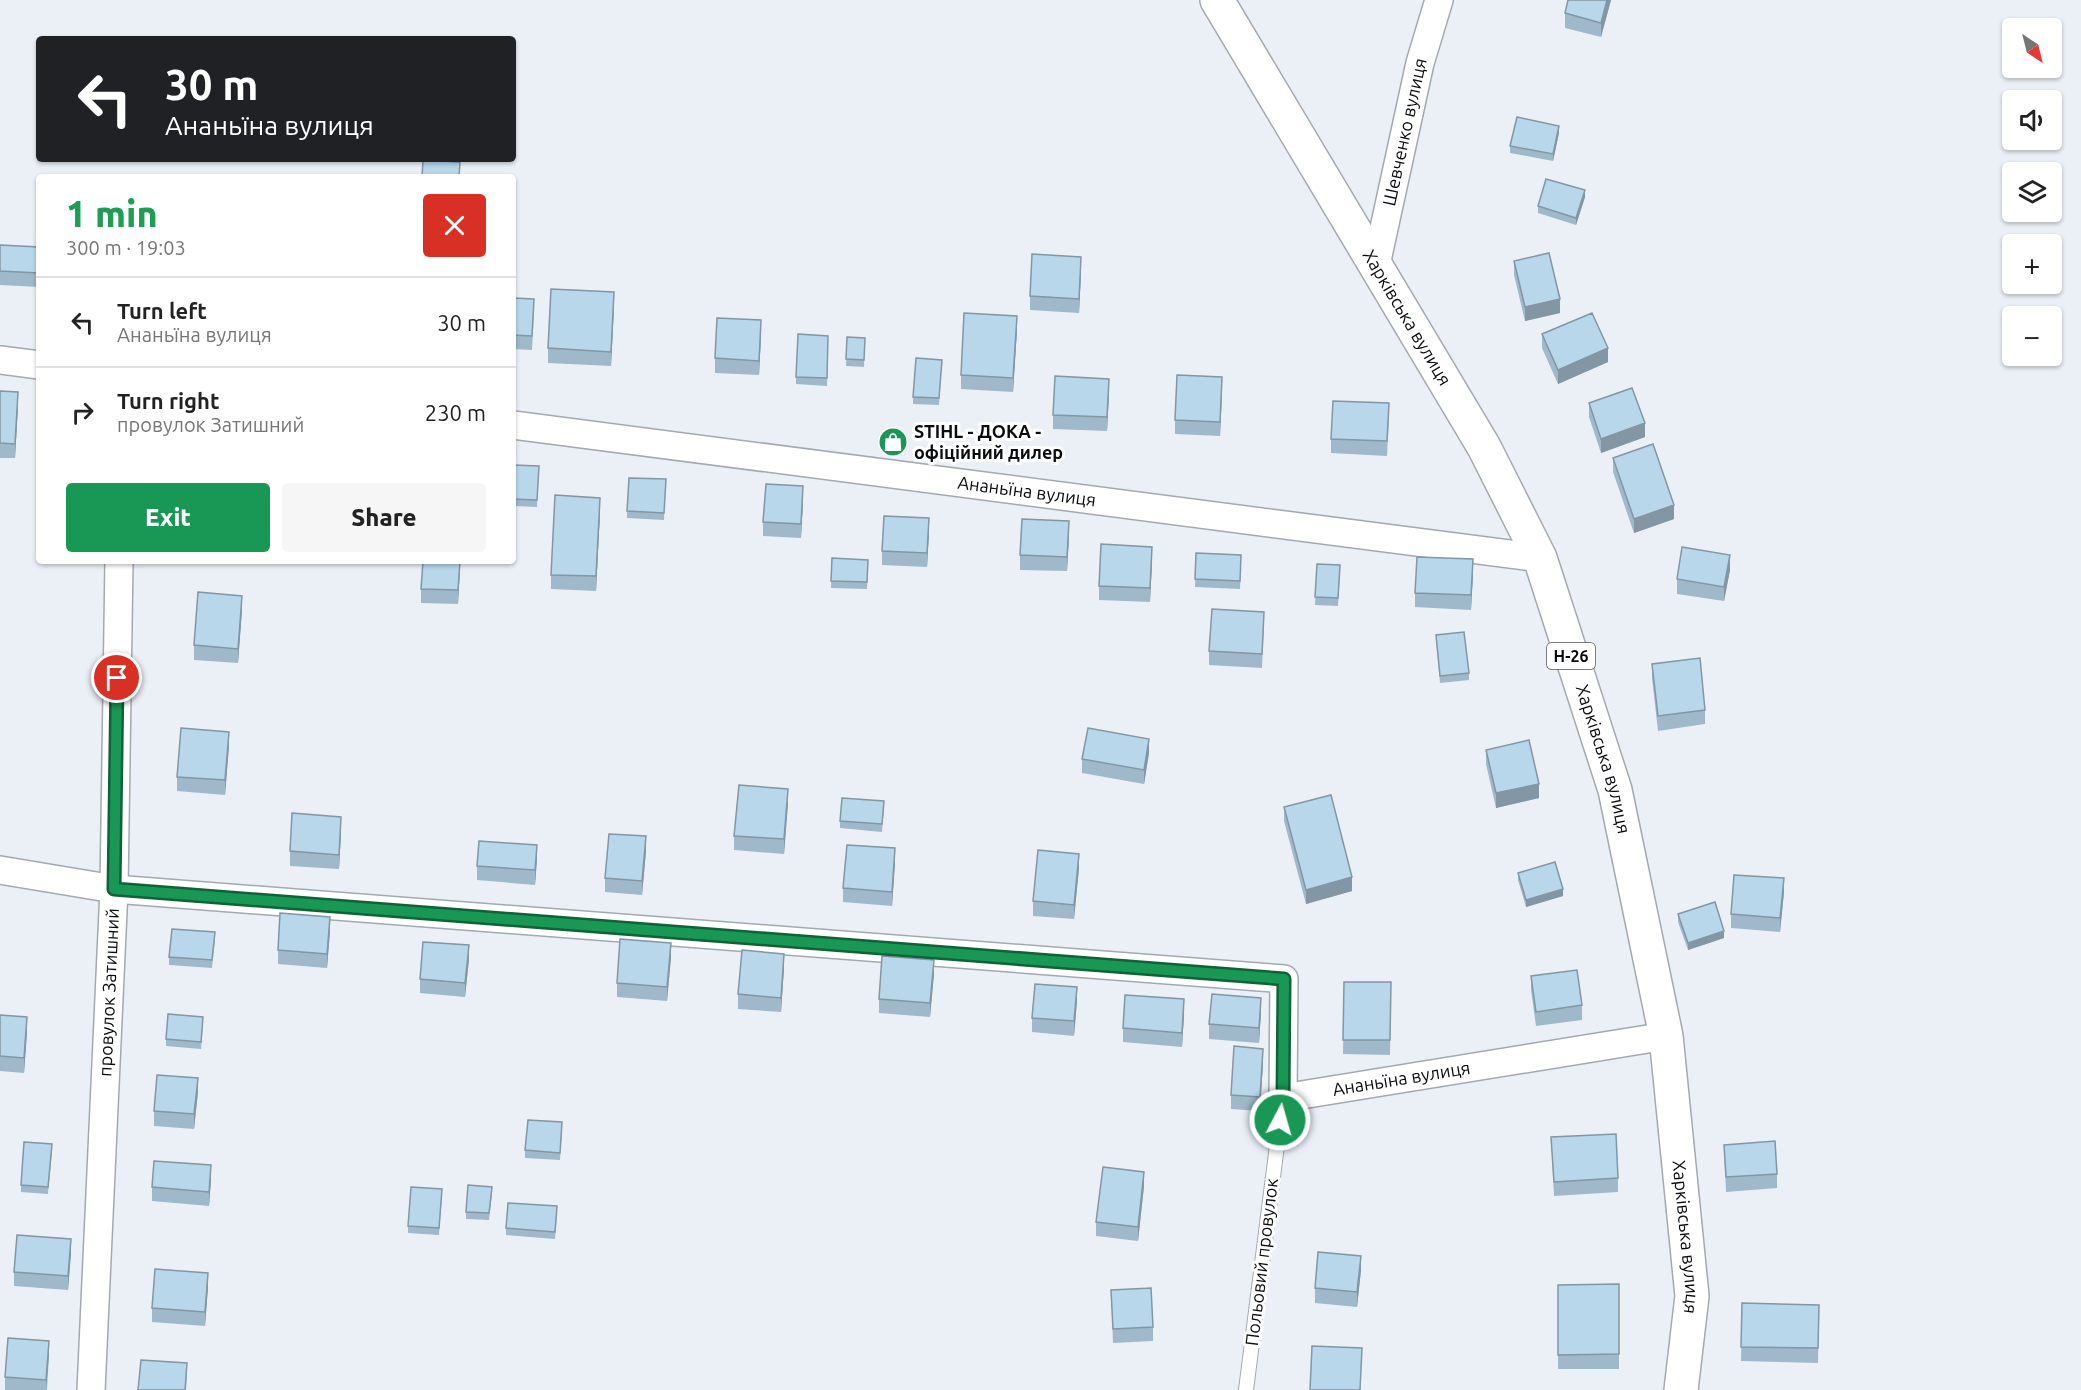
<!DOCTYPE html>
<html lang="en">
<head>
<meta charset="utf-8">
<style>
	body { margin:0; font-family:Ubuntu,sans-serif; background:#f6f6f6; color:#222; height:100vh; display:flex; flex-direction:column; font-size:22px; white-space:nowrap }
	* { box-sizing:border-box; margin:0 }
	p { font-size:20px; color:#767676 }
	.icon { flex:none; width:33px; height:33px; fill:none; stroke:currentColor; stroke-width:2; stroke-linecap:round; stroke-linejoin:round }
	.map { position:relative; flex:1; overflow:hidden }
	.details { position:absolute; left:36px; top:174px; width:480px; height:390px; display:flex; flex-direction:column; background:#fff; border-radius:6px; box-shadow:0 2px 4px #0004 }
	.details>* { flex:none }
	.hud { position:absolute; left:36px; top:36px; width:480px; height:126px; border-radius:6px; box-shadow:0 2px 4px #0004; background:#202124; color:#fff; overflow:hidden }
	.needle { width:39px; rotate:145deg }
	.fabs { position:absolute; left:2002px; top:18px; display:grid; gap:12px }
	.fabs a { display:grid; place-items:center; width:60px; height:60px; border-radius:6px; background:#fff; box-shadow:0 2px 4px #0004; font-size:30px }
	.pin { position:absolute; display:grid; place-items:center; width:51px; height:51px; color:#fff; margin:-26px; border:3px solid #fff; border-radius:50%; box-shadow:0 2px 6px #0007 }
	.me { position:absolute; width:66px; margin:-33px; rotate:6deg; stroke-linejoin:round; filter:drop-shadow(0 0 4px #0008) }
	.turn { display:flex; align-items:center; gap:21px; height:126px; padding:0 30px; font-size:27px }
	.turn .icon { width:78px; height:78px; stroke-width:2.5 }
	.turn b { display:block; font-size:42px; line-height:51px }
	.round { display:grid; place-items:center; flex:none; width:63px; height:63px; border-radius:6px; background:#f6f6f6 }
	.summary { display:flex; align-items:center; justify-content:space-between; height:102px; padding:0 30px }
	h1 { font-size:36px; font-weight:800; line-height:45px; color:#1e9e55 }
	.button { display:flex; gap:12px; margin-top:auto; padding:12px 30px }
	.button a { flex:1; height:69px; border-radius:6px; background:#189755; color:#fff; font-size:24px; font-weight:800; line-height:69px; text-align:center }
	.button a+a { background:#f6f6f6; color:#222 }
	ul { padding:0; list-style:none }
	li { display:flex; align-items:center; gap:18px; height:90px; padding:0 30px; border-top:2px solid #e0e0e0 }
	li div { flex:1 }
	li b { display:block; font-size:22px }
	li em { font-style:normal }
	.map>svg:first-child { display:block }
</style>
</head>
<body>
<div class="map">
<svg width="2081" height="1390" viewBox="0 0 2081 1390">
	<rect width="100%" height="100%" fill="#ebf0f7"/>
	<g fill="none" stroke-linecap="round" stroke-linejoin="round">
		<!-- service casing -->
		<g stroke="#a4a9b0" stroke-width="16">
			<path id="service" d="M1246,1390L1283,1098"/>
		</g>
		<!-- minor casing -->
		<g stroke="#a4a9b0" stroke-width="30">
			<g id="minor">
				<path id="s1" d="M1376,265L1420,63L1439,0"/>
				<path d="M0,360L39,365"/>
				<path id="s2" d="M513,425L1540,558"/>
				<path id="s3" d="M0,870L114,889L1284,979L1283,1098L1666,1036"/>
				<path id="s4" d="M91,1390L114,889L119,561"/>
			</g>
		</g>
		<!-- primary casing -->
		<g stroke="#a4a9b0" stroke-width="36">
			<g id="primary">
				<path id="s5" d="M1217,0L1484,447L1540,558L1615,790L1666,1036L1692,1296L1681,1390"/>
			</g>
		</g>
		<!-- service -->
		<use href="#service" stroke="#fff" stroke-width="14"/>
		<!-- minor -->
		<use href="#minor" stroke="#fff" stroke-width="27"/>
		<!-- primary -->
		<use href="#primary" stroke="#fff" stroke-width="33"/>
	</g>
	<!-- wall -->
	<path fill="#9fb9ca" d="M1568,0H1611L1601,37L1565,28V13Z
		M1559,133L1553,161L1510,153V146Z
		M1585,197L1576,225L1538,213V206Z
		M0,245L39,247V287L0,285Z
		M1514,261L1560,313L1525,321L1514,275Z
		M1081,271L1079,313L1030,310V296Z
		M513,298L534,313L532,350L513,349Z
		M614,306L611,366L548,363V348Z
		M1017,330L1013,392L961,389V375Z
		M761,334L759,375L715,373V358Z
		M1542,334L1608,362L1558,384L1542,348Z
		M828,336L827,386L796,384V377Z
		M847,337L865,338L864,367L846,366Z
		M942,360L939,405L913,404V397Z
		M0,391L18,406L15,458H0Z
		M1222,392L1220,436L1175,434V420Z
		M1109,393L1107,431L1053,429V415Z
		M1589,403L1645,437L1601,453L1589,417Z
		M1389,418L1387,456L1331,453V439Z
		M1613,458L1674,519L1634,533L1613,472Z
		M513,465L539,466L537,507L513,506Z
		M666,479L664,520L627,518V511Z
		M803,500L801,538L763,536V522Z
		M600,512L596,591L551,589V575Z
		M929,532L927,567L882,565V551Z
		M1069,536L1067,571L1020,570V555Z
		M1196,553L1241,563L1240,589L1195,587Z
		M832,558L868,567L867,589L831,588Z
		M1152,561L1150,602L1099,600V586Z
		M1317,564L1340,572L1338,606L1315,605Z
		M460,568L458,604L421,603V589Z
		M1730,570L1724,601L1677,594V579Z
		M1473,573L1471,610L1415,607V593Z
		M242,610L238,663L194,660V645Z
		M1264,626L1262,668L1209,665V651Z
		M1436,635L1469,673V680L1440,683Z
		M1652,664L1705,710V724L1658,731L1652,678Z
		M229,746L225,795L177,791V777Z
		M1486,750L1539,798L1496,808L1486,764Z
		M1149,753L1144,784L1082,773V759Z
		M788,803L784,854L734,850V836Z
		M1284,807L1352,891L1306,904L1284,821Z
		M884,808L882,832L840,828V821Z
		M341,832L339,869L290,866V851Z
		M646,851L642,895L605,892V878Z
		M537,859L535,885L477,880V866Z
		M895,863L892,906L843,902V888Z
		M1079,868L1074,919L1033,916V901Z
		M1518,873L1563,896L1526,907L1518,880Z
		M1784,892L1780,932L1731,928V914Z
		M1678,914L1724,938L1688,950L1678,922Z
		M330,931L327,968L278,964V950Z
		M215,940L212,968L169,965V957Z
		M671,957L667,1001L617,997V983Z
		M469,959L465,997L420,993V979Z
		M784,968L781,1012L738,1009V994Z
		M934,974L930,1017L879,1013V999Z
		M1531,976L1582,1005V1020L1536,1026L1531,990Z
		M1344,982H1391L1390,1055L1343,1054Z
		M1077,1001L1074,1036L1032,1032V1018Z
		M1261,1012L1259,1043L1209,1039V1024Z
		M1184,1014L1182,1047L1123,1042V1028Z
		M0,1015L27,1032L24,1073L0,1071Z
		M203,1024L201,1049L166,1046V1039Z
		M1263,1063L1260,1111L1231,1109V1095Z
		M198,1092L194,1129L154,1126V1111Z
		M562,1130L560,1160L525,1158V1150Z
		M1551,1137L1618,1178V1192L1554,1196Z
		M1724,1145L1777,1174V1188L1726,1192Z
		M52,1151L48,1194L21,1192V1185Z
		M211,1179L209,1206L152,1201V1187Z
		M1144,1186L1138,1241L1096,1236V1222Z
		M492,1194L489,1220L466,1219V1212Z
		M442,1196L439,1235L408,1233V1226Z
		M557,1214L555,1239L506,1235V1228Z
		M71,1253L68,1290L14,1286V1272Z
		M1361,1270L1357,1307L1315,1303V1288Z
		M1619,1284V1369H1558V1285Z
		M208,1287L205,1326L152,1322V1308Z
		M1111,1290L1153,1327V1341L1113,1343Z
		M1742,1303L1819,1305L1818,1363L1741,1361Z
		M49,1355L47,1390H5V1377Z"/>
	<!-- shaded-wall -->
	<path fill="#8296a4" d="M1607,0H1611L1601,37V23Z
		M1559,126V133L1553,161V154Z
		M1585,190V197L1576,225V218Z
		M1081,257V271L1079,313V299Z
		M614,292V306L611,366V352Z
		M1560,299V313L1525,321V307Z
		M1017,316V330L1013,392V378Z
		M761,320V334L759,375V361Z
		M1608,348V362L1558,384V370Z
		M1222,377V392L1220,436V422Z
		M1109,379V393L1107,431V417Z
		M18,392V406L15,458V444Z
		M1645,423V437L1601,453V439Z
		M803,486V500L801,538V524Z
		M600,498V512L596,591V576Z
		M1674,505V519L1634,533V519Z
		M929,518V532L927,567V553Z
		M1069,521V536L1067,571V557Z
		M1152,547V561L1150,602V588Z
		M1730,555V570L1724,601V587Z
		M1473,559V573L1471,610V595Z
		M460,561V568L458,604V590Z
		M242,596V610L238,663V649Z
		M229,732V746L225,795V780Z
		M1149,739V753L1144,784V770Z
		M1539,784V798L1496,808V793Z
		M788,789V803L784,854V839Z
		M341,817V832L339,869V855Z
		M646,836V851L642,895V881Z
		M537,845V859L535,885V870Z
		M895,848V863L892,906V892Z
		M1079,854V868L1074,919V905Z
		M1352,877V891L1306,904V890Z
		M1784,878V892L1780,932V918Z
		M1563,889V896L1526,907V900Z
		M330,917V931L327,968V954Z
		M1724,931V938L1688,950V943Z
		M671,943V957L667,1001V987Z
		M469,945V959L465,997V983Z
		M784,954V968L781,1012V998Z
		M934,960V974L930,1017V1003Z
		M1077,987V1001L1074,1036V1021Z
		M1261,998V1012L1259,1043V1028Z
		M1184,999V1014L1182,1047V1033Z
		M27,1017V1032L24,1073V1058Z
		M1263,1049V1063L1260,1111V1097Z
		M198,1078V1092L194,1129V1114Z
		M211,1165V1179L209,1206V1192Z
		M1144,1172V1186L1138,1241V1227Z
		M71,1239V1253L68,1290V1276Z
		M1361,1256V1270L1357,1307V1292Z
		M208,1273V1287L205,1326V1312Z
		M49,1341V1355L46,1390V1380Z
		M187,1363L186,1390H185Z"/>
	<!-- building -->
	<path fill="#b9d7eb" stroke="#8296a4" stroke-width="1.5" d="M1568,0H1607L1601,23L1565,13Z
		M1517,117L1559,126L1553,154L1510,146Z
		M423,160L460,162L459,177H422Z
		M1546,179L1585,190L1576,218L1538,206Z
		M0,245L39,247V273L0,271Z
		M1549,253L1560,299L1525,307L1514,261Z
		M1032,254L1081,257L1079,299L1030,296Z
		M551,289L614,292L611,352L548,348Z
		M513,298L534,299L532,336L513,335Z
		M964,313L1017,316L1013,378L961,375Z
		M1592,313L1608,348L1558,370L1542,334Z
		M717,318L761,320L759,361L715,358Z
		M798,334L828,336L827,378L796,377Z
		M847,337L865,338L864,360L846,359Z
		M916,358L942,360L939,398L913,397Z
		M1177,375L1222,377L1220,422L1175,420Z
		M1055,376L1109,379L1107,417L1053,415Z
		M1632,388L1645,423L1601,439L1589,403Z
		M0,391L18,392L15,444L0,443Z
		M1333,401L1389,403L1387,441L1331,439Z
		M1653,444L1674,505L1634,519L1613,458Z
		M513,465L539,466L537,500L513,499Z
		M629,478L666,479L664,513L627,511Z
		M766,484L803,486L801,524L763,522Z
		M555,495L600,498L596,576L551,575Z
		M884,516L929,518L927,553L882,551Z
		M1022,519L1069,521L1067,557L1020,555Z
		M1101,544L1152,547L1150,588L1099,586Z
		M1682,547L1730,555L1724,587L1677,579Z
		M1196,553L1241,555L1240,581L1195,579Z
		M1417,557L1473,559L1471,595L1415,593Z
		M832,558L868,560L867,582L831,581Z
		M423,561H460L458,590L421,589Z
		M1317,564L1340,565L1338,598L1315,597Z
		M198,592L242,596L238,649L194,645Z
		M1212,609L1264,612L1262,654L1209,651Z
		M1464,632L1469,673L1440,676L1436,635Z
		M1700,658L1705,710L1658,716L1652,664Z
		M181,728L229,732L225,780L177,777Z
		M1088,728L1149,739L1144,770L1082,759Z
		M1529,740L1539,784L1496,793L1486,750Z
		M739,785L788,789L784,839L734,836Z
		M1331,795L1352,877L1306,890L1284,807Z
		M842,798L884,801L882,824L840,821Z
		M292,813L341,817L339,855L290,851Z
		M609,834L646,836L642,881L605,878Z
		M479,841L537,845L535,870L477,866Z
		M847,845L895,848L892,892L843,888Z
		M1038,850L1079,854L1074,905L1033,901Z
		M1555,862L1563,889L1526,900L1518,873Z
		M1734,875L1784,878L1780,918L1731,914Z
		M1715,902L1724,931L1688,943L1678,914Z
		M280,913L330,917L327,954L278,950Z
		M172,929L215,932L212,960L169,957Z
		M620,939L671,943L667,987L617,983Z
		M423,942L469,945L465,983L420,979Z
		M742,950L784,954L781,998L738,994Z
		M882,956L934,960L930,1003L879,999Z
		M1577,970L1582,1005L1536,1012L1531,976Z
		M1344,982H1391L1390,1040H1343Z
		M1035,984L1077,987L1074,1021L1032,1018Z
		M1212,994L1261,998L1259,1028L1209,1024Z
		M1125,995L1184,999L1182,1033L1123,1028Z
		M168,1014L203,1017L201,1042L166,1039Z
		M0,1015L27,1017L24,1058L0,1056Z
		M1234,1046L1263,1049L1260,1097L1231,1095Z
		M157,1075L198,1078L194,1114L154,1111Z
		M528,1120L562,1122L560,1153L525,1150Z
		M1616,1134L1618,1178L1554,1182L1551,1137Z
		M1775,1141L1777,1174L1726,1177L1724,1145Z
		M24,1142L52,1144L48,1187L21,1185Z
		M154,1161L211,1165L209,1192L152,1187Z
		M1103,1167L1144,1172L1138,1227L1096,1222Z
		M468,1185L492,1187L489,1213L466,1212Z
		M411,1187L442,1189L439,1228L408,1226Z
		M508,1203L557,1206L555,1232L506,1228Z
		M17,1235L71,1239L68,1276L14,1272Z
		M1318,1252L1361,1256L1357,1292L1315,1288Z
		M155,1269L208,1273L205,1312L152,1308Z
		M1619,1284V1354L1558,1355V1285Z
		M1151,1288L1153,1327L1113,1329L1111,1290Z
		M1742,1303L1819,1305L1818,1348L1741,1347Z
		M8,1338L49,1341L46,1380L5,1377Z
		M1312,1346L1362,1348L1360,1390H1310Z
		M141,1360L187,1363L185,1390H138Z"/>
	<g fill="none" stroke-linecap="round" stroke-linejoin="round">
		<!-- route casing -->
		<g stroke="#106237" stroke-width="15">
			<path id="route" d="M117,678L114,889L1284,979L1283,1098L1280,1120"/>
		</g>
		<!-- route -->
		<use href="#route" stroke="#189755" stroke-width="10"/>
	</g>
	<!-- icons -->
	<defs>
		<g id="shop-disc" transform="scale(1.5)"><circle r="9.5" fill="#189755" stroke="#fff"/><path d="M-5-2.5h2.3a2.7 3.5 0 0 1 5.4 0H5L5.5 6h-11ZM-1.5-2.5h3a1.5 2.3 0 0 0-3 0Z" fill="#fff"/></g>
	</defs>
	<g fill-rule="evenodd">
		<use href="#shop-disc" x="893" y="442"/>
	</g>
	<g text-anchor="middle" stroke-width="6" stroke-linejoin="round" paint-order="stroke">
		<!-- shield labels -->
		<rect fill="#fff" stroke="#545456" stroke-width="1.5" x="1547" y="643" width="48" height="26" rx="4.5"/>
		<g font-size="16" font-weight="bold" fill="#0a0b0e">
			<text x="1571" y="662">Н-26</text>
		</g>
		<!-- street labels -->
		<g font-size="18" fill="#0a0b0e" stroke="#fff">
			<text dy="6" stroke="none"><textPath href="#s1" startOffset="136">Шевченко вулиця</textPath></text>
			<text dy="6" stroke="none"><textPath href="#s5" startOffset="370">Харківська вулиця</textPath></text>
			<text dy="6" stroke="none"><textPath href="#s2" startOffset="518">Ананьїна вулиця</textPath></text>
			<text dy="6" stroke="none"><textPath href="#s5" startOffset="856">Харківська вулиця</textPath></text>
			<text dy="6" stroke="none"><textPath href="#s4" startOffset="398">провулок Затишний</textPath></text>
			<text dy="6" stroke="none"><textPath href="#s3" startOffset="1528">Ананьїна вулиця</textPath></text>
			<text dy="6" stroke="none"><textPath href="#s5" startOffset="1342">Харківська вулиця</textPath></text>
			<text transform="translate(1262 1262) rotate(-83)" y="6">Польовий провулок</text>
		</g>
		<!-- poi labels -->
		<g font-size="18" font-weight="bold" fill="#0a0b0e" stroke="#fff" text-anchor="start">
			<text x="914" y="438">STIHL - ДОКА -<tspan x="914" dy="21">офіційний дилер</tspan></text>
		</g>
	</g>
</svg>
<div class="fabs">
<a><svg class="needle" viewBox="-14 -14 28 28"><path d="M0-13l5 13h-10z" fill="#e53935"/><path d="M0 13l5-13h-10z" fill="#767676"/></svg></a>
<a><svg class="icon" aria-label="sound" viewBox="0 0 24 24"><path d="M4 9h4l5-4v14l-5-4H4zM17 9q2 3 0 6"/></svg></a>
<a><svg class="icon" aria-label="layers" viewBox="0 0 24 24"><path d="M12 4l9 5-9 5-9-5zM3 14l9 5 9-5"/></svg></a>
<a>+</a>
<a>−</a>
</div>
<div class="pin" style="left:117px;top:678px;background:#d93025"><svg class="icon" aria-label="arrive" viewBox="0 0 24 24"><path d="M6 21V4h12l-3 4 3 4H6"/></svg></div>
<svg class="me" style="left:1280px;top:1120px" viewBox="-20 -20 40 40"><circle r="17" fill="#189755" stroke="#fff" stroke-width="3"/><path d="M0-11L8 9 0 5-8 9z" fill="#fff"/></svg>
<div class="hud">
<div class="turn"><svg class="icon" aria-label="left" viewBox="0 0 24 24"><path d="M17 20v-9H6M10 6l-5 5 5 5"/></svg><div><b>30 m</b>Ананьїна вулиця</div></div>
</div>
<section class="details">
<div class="summary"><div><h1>1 min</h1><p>300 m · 19:03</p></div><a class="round" style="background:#d93025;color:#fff"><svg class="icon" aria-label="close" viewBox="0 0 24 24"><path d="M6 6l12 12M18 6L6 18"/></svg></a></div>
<ul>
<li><svg class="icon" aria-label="left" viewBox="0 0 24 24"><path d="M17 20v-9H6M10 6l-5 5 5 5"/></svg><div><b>Turn left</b><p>Ананьїна вулиця</p></div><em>30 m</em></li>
<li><svg class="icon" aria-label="right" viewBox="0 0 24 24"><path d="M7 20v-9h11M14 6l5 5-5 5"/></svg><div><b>Turn right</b><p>провулок Затишний</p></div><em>230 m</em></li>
</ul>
<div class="button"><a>Exit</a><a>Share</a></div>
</section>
</div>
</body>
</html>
